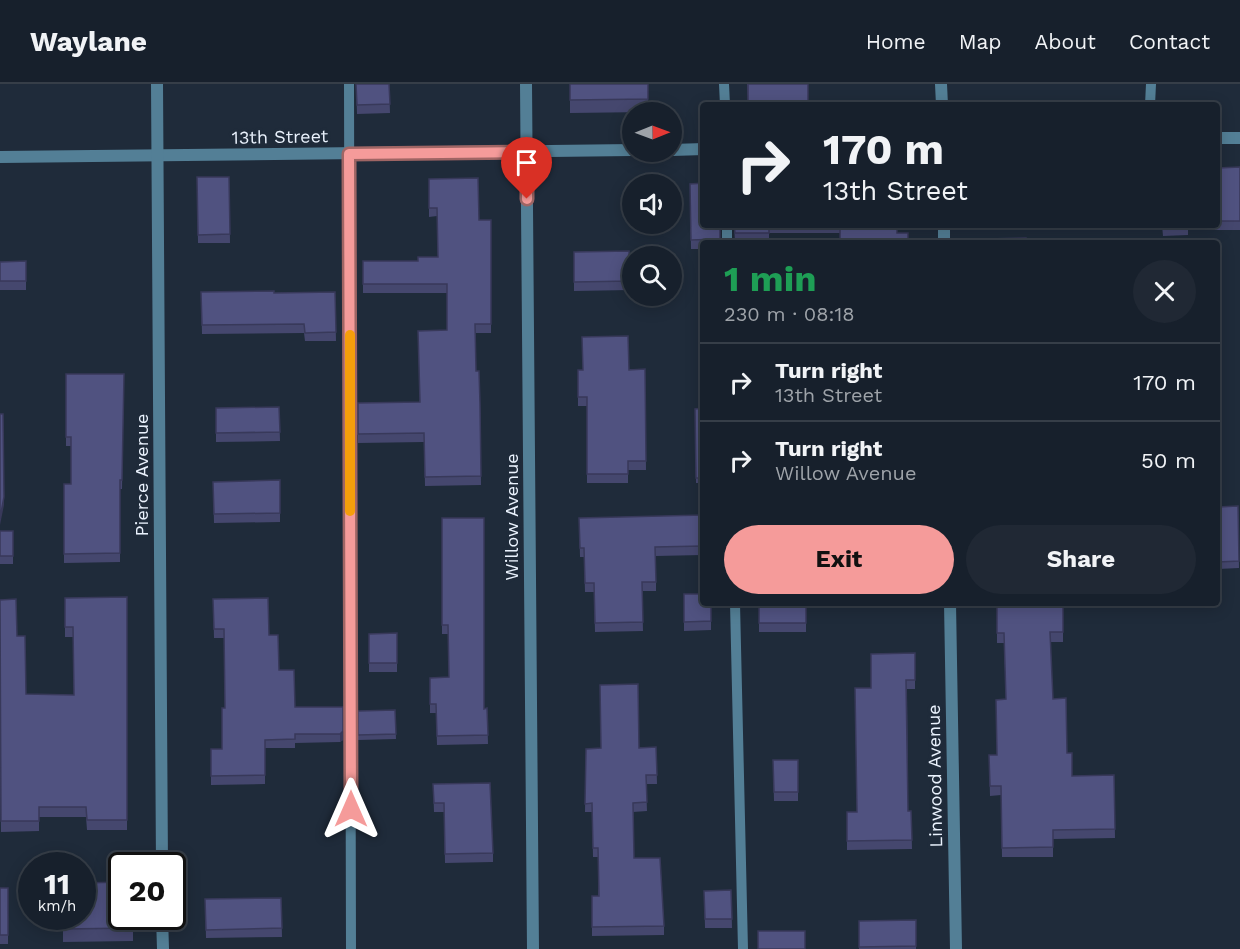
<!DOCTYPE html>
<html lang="en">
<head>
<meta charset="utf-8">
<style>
	body { margin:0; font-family:"Work Sans",sans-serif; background:#202834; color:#f1f3f6; height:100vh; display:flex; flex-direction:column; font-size:22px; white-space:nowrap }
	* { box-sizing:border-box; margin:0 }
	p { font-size:20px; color:#9ea3a9 }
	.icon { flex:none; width:33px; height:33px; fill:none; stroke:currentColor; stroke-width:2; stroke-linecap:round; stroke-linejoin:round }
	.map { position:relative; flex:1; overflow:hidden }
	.side { position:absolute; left:700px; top:156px; width:520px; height:366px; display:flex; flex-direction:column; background:#17202c; border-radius:6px; box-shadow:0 3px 15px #0003,0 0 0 2px #363e48 }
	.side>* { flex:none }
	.guide { position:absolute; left:700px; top:18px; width:520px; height:126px; border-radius:6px; box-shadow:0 3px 15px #0003,0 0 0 2px #363e48; background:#17202c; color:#f1f3f6; overflow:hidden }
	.needle { width:39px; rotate:89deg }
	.tools { position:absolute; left:622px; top:18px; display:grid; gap:12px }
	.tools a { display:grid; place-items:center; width:60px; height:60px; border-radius:50%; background:#17202c; box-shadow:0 3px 15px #0003,0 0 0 2px #363e48; font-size:30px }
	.speed { position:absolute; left:18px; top:768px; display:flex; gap:12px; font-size:30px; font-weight:700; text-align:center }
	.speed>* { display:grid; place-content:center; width:78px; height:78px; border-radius:50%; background:#17202c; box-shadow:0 3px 15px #0003,0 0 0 2px #363e48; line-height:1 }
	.speed small { font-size:15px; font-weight:400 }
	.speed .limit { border:3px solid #111; border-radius:9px; background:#fff; color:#111 }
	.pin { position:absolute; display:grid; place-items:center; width:51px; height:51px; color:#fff; margin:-62px -26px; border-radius:50% 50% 50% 0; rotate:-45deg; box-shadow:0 0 6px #0007 }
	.pin .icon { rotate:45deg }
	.me { position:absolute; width:66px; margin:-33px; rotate:0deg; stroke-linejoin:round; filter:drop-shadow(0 0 4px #0008) }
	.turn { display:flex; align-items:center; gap:21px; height:126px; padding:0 24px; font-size:27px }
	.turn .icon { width:78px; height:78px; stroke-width:2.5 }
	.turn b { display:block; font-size:42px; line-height:51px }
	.round { display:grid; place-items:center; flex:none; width:63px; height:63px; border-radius:32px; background:#202834 }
	.summary { display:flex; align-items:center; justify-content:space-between; height:102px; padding:0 24px }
	h1 { font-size:36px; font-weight:700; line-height:45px; color:#1e9e55 }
	.cta { display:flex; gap:12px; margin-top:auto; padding:12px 24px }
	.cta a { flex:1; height:69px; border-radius:36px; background:#f59b9a; color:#111; font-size:24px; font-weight:700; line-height:69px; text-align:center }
	.cta a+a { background:#202834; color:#f1f3f6 }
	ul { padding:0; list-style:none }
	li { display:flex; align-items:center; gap:18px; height:78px; padding:0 24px; border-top:2px solid #363e48 }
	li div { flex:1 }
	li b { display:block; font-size:22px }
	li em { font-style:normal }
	header { display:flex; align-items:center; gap:36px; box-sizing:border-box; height:84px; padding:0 30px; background:#17202c; border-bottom:2px solid #363e48 }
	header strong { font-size:28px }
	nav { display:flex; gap:33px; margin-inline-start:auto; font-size:21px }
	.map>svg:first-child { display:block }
</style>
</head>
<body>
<header>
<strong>Waylane</strong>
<nav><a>Home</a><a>Map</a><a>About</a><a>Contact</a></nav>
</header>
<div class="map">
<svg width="1240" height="865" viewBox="0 0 1240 865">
	<rect width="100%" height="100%" fill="#1f2b3a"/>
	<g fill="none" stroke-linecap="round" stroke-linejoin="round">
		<!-- service -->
		<path stroke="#537f96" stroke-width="10" d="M349,0L351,865
			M724,0L725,21
			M1150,21L1151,0
			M727,141V159
			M735,519L743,865"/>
		<!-- minor -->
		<path stroke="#537f96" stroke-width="12" d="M526,0L533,865
			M941,0L942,21
			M1218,54H1240
			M672,66L704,65
			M0,73L633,66
			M944,141V159
			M950,519L956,865"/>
		<!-- tertiary -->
		<path stroke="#537f96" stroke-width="12" d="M157,0L162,782
			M162,832L163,865"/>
	</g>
	<!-- wall -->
	<path fill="#45476e" d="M356,0H389L390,29L357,30Z
		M570,0H648V28L570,29Z
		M747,0H808V21H748Z
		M1240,83V146H1188V151L1163,152L1162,141H1218V84Z
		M197,93H229L230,159H198Z
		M429,95L479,136L491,165V249H475L476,287L480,320L481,401L425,402L424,358L358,359V319L419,318L447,246V209H363V177H418L438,173L437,132L429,133Z
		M690,100L720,141V159H704V165H691Z
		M734,141H897L840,149H769V158H735Z
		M629,167L630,206L574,207V168Z
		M26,177V206H0V178Z
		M201,208L274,209L335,208L336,257H305L304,249L202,250Z
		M645,285L646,386H628V399H587V322H578V286Z
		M66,290H124L122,405H120V478L64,479V400H71V362H66Z
		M279,323L280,357L216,358V324Z
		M704,324V399H696L695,325Z
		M280,396V438L214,439L213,398Z
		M1238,422L1239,484L1218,485V423Z
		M704,431V475H702V471L656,472V507H642L643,547L595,548L594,508H585L584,473H580L579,434Z
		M442,434L484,625L487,624L488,660L437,661L436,629H430V594L449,593L448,550H442Z
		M0,447H13V480H0Z
		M684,510L711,519V546L684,547Z
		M127,513V746H87L86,733H39V747L1,748L0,675L17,552L26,610L74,611L73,553H65V514Z
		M213,515L269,551L279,586L295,623H343V656L340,658L295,659V664H265V700L211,701V665H222L225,624L224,554H214Z
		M759,519H806V548H759Z
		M997,519H1063V558H1050L1053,615L1072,692L1114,691L1115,754L1053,755V773H1002L1001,711L990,712L989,671H997L1006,615L1004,559H997Z
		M397,549V588H369V550Z
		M915,569V605H907L908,727H911L912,765L847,766V728H857L871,604Z
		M395,626L396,655L358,656V627Z
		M656,663L657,700H646L647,727L633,728L634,774L664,842V851L592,852V812H598V773H593L592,728H585L586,665Z
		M773,676H798V717H774Z
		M433,700L493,769V778L445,779L444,728H434Z
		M0,804H8V860H0Z
		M731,806L732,844H705L704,807Z
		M281,814L282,853L206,854L205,815Z
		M47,832H133V857L63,858V839H47Z
		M916,836V865H859V837Z"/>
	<!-- shaded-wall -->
	<path fill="#38395a" d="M4,413V421L0,441V434Z
		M343,647V656L340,658V650Z"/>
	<!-- building -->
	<path fill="#505280" stroke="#38395a" stroke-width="1.5" d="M356,0H389L390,20L357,21Z
		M570,0H648V15L570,16Z
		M748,0H808V18L748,20Z
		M1240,83V137H1218V84Z
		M197,93H229L230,150L198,151Z
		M478,94L479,136H491V240H475L476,287H479L480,320L481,392L425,393L424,349L358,350V319L420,318L418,247L447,246V200H363V177H418V173H438L437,124H429V95Z
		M704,99V141H720V155L691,156L690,100Z
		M734,141H769V149H735Z
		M840,141H897V149H908V159H840Z
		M1163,141H1188V142L1163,143Z
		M1026,154V159H985V155Z
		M629,167L630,197L574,198V168Z
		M26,177V197H0V178Z
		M274,207V209L335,208L336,248L305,249L304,240L202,241L201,208Z
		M628,252L629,286L645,285L646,377H628V390H587V313H578V286H583L582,253Z
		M66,290H124L122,396H120V469L64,470V400H71V353H66Z
		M279,323L280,348L216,349V324Z
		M704,324V394H696L695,325Z
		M0,330H3L4,413L0,434Z
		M280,396V429L214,430L213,398Z
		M1238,422L1239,477L1218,478V423Z
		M704,431V466H702V462L655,463L656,498H642L643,538L595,539L594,499H585L584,464H580L579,434Z
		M442,434H484V625L487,624L488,651L437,652L436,620H430V594L449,593L448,541H442Z
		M0,447H13V472H0Z
		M684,510H704V519H711V537L684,538Z
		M127,513V736H87L86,723H39V737H1L0,516L16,515L17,552H25L26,610L74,611L73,543H65V514Z
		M268,514L269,551H278L279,586H294L295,623H343V647L340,650H295V655L265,656V691L211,692V665H222V624H225L224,545H214L213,515Z
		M759,519H806V539H759Z
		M997,519H1063V548H1050L1053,615L1066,614L1067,669H1072V692L1114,691L1115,745L1053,746V763L1002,764L1001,702H990L989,671H997L996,616L1006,615L1004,549H997Z
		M397,549V579H369V550Z
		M915,569V596H906L908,727H911L912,756L847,757V728H857L855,604H871V570Z
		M638,600L639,664L656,663L657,691H646L647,718L633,719L634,774H660L664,842L592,843V812H599L598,764H593L592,719L585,720L586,665L601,664L600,601Z
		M395,626L396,650L358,651V627Z
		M773,676H798V708H774Z
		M490,699L493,769L445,770L444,719H434L433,700Z
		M122,798V832H133V844L63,845V832H82V799Z
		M0,804H8V851H0Z
		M731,806L732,835H705L704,807Z
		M281,814L282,844L206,846L205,815Z
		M916,836V862L859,863V837Z
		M758,847H805V865H758Z"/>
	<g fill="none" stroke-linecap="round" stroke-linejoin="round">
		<!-- route casing -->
		<g stroke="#9f6564" stroke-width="15">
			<path id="route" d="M351,725L349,70L527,68V115"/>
		</g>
		<!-- route -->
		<use href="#route" stroke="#f59b9a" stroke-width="10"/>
		<!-- slow -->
		<path stroke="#f59e0b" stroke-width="10" d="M350,251V427"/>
	</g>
	<g text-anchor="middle" stroke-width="6" stroke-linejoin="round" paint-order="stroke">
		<!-- street labels -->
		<g font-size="18" fill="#eaf2fd" stroke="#1f2b3a">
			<text transform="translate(280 53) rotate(-1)" y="6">13th Street</text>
			<text transform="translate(142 391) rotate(-90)" y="6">Pierce Avenue</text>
			<text transform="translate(512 433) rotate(-90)" y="6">Willow Avenue</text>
			<text transform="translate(935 692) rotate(-91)" y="6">Linwood Avenue</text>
		</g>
	</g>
</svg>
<div class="tools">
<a><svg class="needle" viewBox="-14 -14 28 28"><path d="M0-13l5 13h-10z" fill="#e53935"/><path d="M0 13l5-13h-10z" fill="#9ea3a9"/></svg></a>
<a><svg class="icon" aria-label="sound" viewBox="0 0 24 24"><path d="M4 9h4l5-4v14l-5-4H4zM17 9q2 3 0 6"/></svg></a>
<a><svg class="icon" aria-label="search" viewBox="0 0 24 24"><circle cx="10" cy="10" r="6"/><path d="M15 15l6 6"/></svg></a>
</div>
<div class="speed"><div>11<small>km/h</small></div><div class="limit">20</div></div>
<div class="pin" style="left:527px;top:115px;background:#d93025"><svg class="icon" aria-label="arrive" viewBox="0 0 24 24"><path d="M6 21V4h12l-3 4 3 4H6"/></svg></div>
<svg class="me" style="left:351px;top:725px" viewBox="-20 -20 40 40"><path d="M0-17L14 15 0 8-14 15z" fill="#f59b9a" stroke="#fff" stroke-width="4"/></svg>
<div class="guide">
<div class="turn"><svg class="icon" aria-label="right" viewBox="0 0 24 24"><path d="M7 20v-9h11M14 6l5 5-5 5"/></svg><div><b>170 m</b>13th Street</div></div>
</div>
<section class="side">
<div class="summary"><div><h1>1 min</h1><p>230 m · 08:18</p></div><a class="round"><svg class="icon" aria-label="close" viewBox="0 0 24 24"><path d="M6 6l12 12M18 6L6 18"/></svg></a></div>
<ul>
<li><svg class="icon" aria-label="right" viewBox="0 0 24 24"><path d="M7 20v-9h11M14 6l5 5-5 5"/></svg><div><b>Turn right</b><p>13th Street</p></div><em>170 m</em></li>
<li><svg class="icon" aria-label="right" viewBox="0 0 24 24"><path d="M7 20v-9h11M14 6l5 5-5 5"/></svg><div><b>Turn right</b><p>Willow Avenue</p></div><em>50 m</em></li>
</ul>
<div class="cta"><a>Exit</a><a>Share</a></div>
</section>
</div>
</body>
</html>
